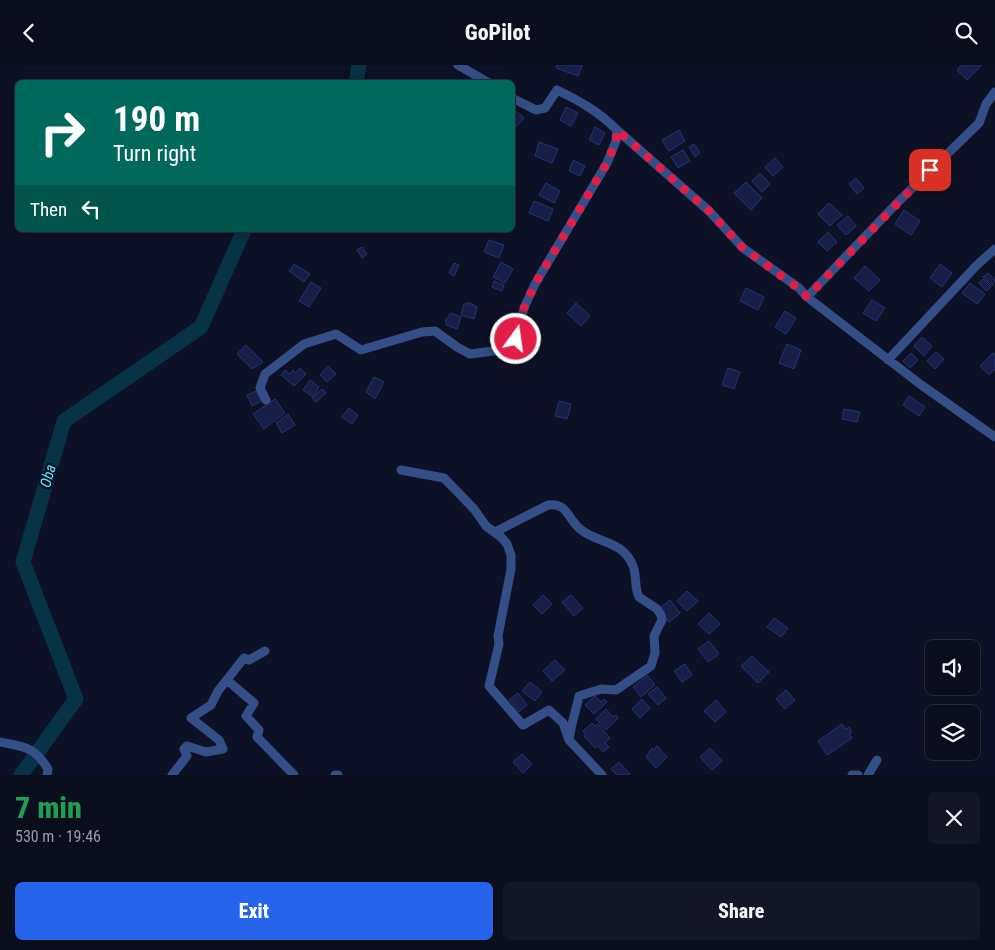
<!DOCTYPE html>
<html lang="en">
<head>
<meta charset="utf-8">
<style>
	body { margin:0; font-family:"Roboto Condensed",sans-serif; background:#131625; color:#f1f3f6; height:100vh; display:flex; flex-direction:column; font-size:19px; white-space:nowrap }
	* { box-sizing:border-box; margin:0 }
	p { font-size:16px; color:#999ca3 }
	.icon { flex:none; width:28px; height:28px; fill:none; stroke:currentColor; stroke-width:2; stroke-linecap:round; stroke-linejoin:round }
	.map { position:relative; height:710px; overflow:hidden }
	.panel { display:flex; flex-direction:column; background:#0a0d1c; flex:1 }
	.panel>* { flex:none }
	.hud { position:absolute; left:15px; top:15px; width:500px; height:152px; border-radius:8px; box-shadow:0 2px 12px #0003,0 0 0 1px #2a2d3b; background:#00695c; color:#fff; overflow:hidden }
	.controls { position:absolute; left:925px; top:575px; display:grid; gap:10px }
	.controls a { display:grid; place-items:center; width:55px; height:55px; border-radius:8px; background:#0a0d1c; box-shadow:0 2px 12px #0003,0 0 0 1px #2a2d3b; font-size:25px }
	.pin { position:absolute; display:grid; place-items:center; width:42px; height:42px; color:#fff; margin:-21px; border-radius:10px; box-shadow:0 2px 8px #0006 }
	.me { position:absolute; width:55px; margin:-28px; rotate:14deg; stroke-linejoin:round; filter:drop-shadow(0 0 4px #0008) }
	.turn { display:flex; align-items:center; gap:18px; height:105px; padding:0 15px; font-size:22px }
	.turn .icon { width:65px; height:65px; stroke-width:2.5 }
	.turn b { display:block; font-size:35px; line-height:42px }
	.then { display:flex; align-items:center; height:48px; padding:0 15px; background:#0003; gap:10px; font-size:19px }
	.round { display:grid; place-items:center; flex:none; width:52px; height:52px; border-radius:8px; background:#131625 }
	.summary { display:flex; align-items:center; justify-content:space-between; height:85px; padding:0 15px }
	h1 { font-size:30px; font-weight:800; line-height:38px; color:#1e9e55 }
	.cta { display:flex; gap:10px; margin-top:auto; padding:10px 15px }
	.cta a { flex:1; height:58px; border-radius:8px; background:#2563eb; color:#fff; font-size:20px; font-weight:800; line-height:58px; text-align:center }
	.cta a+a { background:#131625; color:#f1f3f6 }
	header { display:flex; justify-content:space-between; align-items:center; height:65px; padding:0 15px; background:#0a0d1c; font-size:22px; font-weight:800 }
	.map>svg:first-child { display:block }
</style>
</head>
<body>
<header><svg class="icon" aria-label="back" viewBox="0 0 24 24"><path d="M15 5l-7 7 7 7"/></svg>GoPilot<svg class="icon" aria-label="search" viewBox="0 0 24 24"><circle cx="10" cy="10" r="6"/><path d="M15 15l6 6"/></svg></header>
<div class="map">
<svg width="995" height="710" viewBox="0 0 995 710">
	<rect width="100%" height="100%" fill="#0d1125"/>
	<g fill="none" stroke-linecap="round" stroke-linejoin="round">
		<!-- river -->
		<path stroke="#063345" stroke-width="15" d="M356,18L359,0
			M21,710L76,634L23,497L64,356L201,262L244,165"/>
	</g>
	<!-- building -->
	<path fill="#171e48" stroke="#283375" d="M557,0H582L578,11L556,3Z
		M962,0H982L967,15L957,5Z
		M566,42L578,48L571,61L560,55Z
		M512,43L524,53L513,65L512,64Z
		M595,62L605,68L599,80L589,75Z
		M679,65L685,76L669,86L662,75Z
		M539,77L558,84L552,98L535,91Z
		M694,79L700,88L695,92L689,82Z
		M683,85L690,96L678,103L671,92Z
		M775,93L783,102L773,111L765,102Z
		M573,95L585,101L580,111L569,106Z
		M760,108L770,119L762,127L752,116Z
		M856,113L864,123L857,129L849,119Z
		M746,117L762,133L751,145L734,128Z
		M546,118L560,126L554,138L539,130Z
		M534,136L553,144L548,156L529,148Z
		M829,138L842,150L830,161L818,149Z
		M904,145L920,156L911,170L895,159Z
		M848,151L856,161L846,170L837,160Z
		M828,167L837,177L827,186L818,177Z
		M489,175L504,180L499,193L484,187Z
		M362,182L367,189L362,193L357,185Z
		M501,197L513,204L505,218L493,212Z
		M454,198L459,200L454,211L449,208Z
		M294,199L310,209L304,217L289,206Z
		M940,199L952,208L942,222L930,213Z
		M865,201L880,215L869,226L854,213Z
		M988,208L995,215L992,221L983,212Z
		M983,214L991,222L986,226L979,218Z
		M494,216L504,220L502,226L492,222Z
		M311,217L321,223L309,242L299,236Z
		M970,218L985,229L977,239L962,228Z
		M746,223L764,232L758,245L740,236Z
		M872,235L885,243L876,256L863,248Z
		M468,237L477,242L474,254L461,250L464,239H467Z
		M576,238L590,251L581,261L567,248Z
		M785,246L796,253L786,269L775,262Z
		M451,248L461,252L457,264L446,260L447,257L445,256Z
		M922,272L932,281L924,291L914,281Z
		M787,279L801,285L794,304L779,298Z
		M246,280L263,297L252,304L237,289Z
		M936,287L944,294L935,304L927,296Z
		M911,288L918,295L910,303L903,296Z
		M993,288L995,290V304L989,310L980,301Z
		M328,301L336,309L327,317L320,310Z
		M300,303L306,309L294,321L281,310L285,305L290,309L293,305L296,308Z
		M728,303L740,307L734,324L722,320Z
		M374,312L384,317L375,334L366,327Z
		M310,315L319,322L313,332L303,325Z
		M322,324L326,328L316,337L312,333Z
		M256,326L261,336L252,341L247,330Z
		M909,331L925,342L919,351L903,340Z
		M275,334L285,348L264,364L253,349Z
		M559,336L571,339L567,354L555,351Z
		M349,343L358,350L352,359L342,352Z
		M844,344L860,347L857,357L842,354Z
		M288,349L295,360L282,368L276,358Z
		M687,526L698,536L687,546L677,536Z
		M543,530L552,539L542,549L533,540Z
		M571,530L583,543L574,551L562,537Z
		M670,535L680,548L669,557L659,544Z
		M709,548L720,559L709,569L698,559Z
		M774,553L788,563L781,572L767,562Z
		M709,576L719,589L708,597L698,584Z
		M752,591L769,607L758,618L741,601Z
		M555,595L565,605L552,616L543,606Z
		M685,599L692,610L682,617L674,606Z
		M647,610L655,620L641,632L633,622Z
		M530,617L542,627L535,636L522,626Z
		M657,622L666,633L658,640L648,629Z
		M786,625L795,635L785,644L776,634Z
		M518,628L527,640L519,647L509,635Z
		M595,631L601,637L604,634L607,637L594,649L585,640Z
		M642,634L650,643L640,653L632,644Z
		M716,635L726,647L715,657L704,646Z
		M606,644L613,652L616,650L618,653L606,665L596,654Z
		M592,658L595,661L598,659L610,673L605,678L609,682L603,687L598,681L595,683L584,671L586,670L583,666Z
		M842,659L846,664L849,662L852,667L849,669L852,673L827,690L818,676Z
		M657,681L667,692L656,703L646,692L652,683L653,685Z
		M710,683L722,696L712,705L700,692Z
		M522,689L532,699L523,708L513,697Z
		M619,697L630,709L629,710H617L611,704Z"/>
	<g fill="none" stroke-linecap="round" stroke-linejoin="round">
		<!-- minor -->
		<path stroke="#344e88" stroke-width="9" d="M458,0L489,18
			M617,65L709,146L743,183L799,223L807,232L920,319L995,372
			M807,232L898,137L979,58L986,39L995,27
			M888,295L977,200L995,184
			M266,335L260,323L265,309L304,279L336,269L361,285L422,267L435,266L457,282L470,289L502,285L516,274L524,243L535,219L607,98L616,76L617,65C599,47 580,36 557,25L545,43L536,45L512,33
			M401,405L444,413L474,444L486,461L501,472L507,479L511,490V504L498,571L499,579L489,621L523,660L549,645L563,658L569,675L602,710
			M495,467L548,440C567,437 568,454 580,464C598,479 623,475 633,501C637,511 634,522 639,532L657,544L661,550L662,555L654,571L655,588L651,601L616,625L601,624L579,631C576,646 571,659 569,675
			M228,616L254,638L246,651L259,665L257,672L294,710
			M0,677C24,682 34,681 48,704L47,710
			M172,710L187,691L184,684L187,681L206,687L223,684L219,675L191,653L211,640L218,626L244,593L249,595L265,586
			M335,710H338
			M852,710H858
			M868,710L877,695"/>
	</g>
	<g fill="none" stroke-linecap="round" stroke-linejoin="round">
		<!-- route -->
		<path stroke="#e11d48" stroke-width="9" stroke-dasharray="0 16.2" d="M516,274L524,243L535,219L607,98L616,76L617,65L709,146L743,183L798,223L807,232L930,105"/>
	</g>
	<g text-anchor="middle" stroke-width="5" stroke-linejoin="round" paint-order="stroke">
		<!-- water labels -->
		<g font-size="15" font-style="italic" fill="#5fedff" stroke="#0d1125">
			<text transform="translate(48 411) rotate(-74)" y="5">Oba</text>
		</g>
	</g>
</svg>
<div class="controls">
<a><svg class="icon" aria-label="sound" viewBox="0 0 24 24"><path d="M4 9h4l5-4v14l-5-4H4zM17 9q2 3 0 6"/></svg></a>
<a><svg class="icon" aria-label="layers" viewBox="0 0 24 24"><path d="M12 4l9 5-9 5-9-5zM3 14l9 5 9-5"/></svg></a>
</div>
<div class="pin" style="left:930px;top:105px;background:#d93025"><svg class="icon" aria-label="arrive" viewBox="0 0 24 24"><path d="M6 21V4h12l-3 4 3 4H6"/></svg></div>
<svg class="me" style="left:516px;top:274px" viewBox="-20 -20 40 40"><circle r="17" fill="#e11d48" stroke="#fff" stroke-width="3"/><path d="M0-11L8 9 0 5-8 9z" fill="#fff"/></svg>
<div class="hud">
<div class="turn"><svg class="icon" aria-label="right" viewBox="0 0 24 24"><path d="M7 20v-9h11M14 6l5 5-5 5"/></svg><div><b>190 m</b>Turn right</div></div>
<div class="then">Then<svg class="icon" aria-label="left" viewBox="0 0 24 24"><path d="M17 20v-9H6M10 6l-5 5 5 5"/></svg></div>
</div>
</div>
<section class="panel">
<div class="summary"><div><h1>7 min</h1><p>530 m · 19:46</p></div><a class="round"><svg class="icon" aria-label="close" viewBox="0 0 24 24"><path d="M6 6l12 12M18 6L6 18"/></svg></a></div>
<div class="cta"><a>Exit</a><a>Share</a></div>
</section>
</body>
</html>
